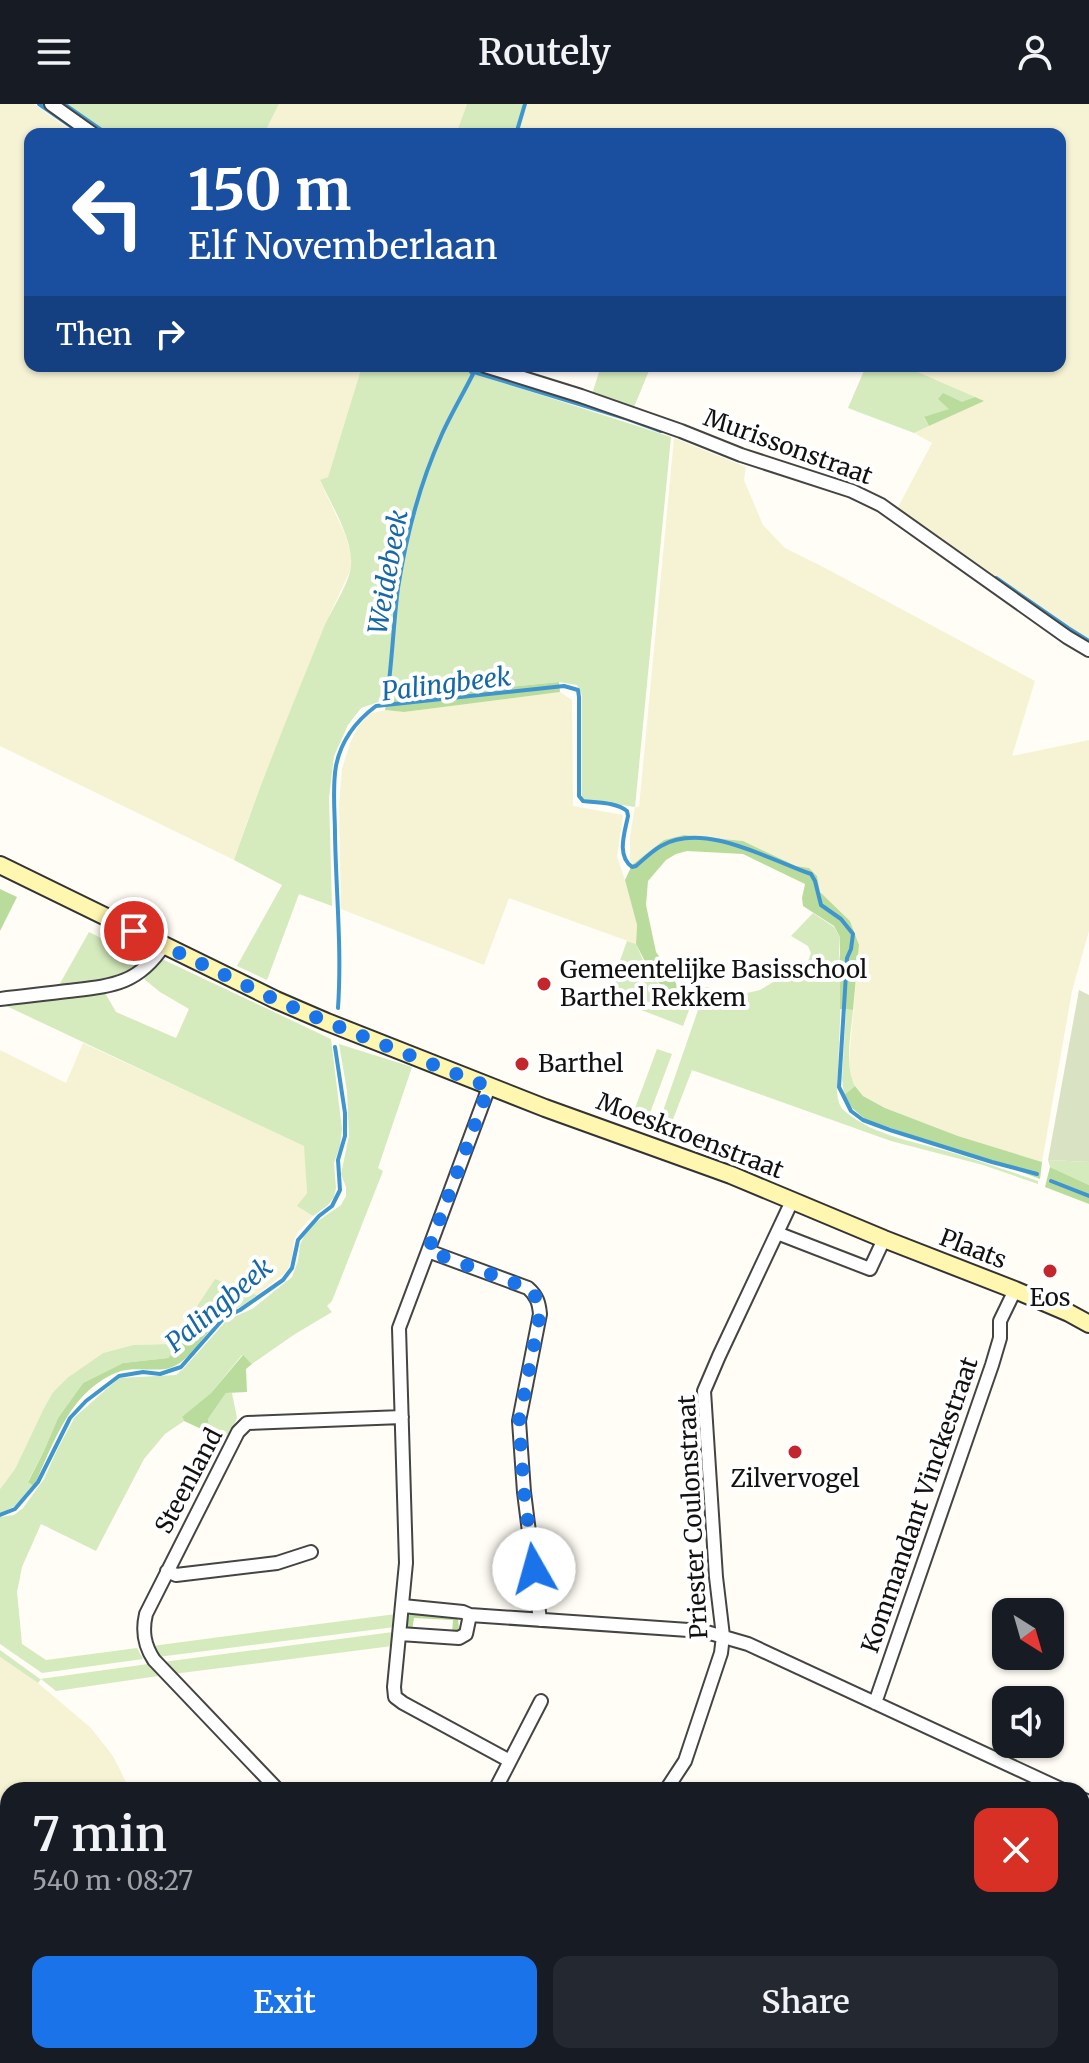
<!DOCTYPE html>
<html lang="en">
<head>
<meta charset="utf-8">
<style>
	body { margin:0; font-family:Merriweather,serif; background:#242831; color:#f1f3f6; height:100vh; display:flex; flex-direction:column; font-size:30px; white-space:nowrap }
	* { box-sizing:border-box; margin:0 }
	p { font-size:26px; color:#9ea1a6 }
	.icon { flex:none; width:44px; height:44px; fill:none; stroke:currentColor; stroke-width:2; stroke-linecap:round; stroke-linejoin:round }
	.map { position:relative; flex:1; overflow:hidden }
	.side { position:absolute; left:0px; top:1678px; width:1090px; height:282px; display:flex; flex-direction:column; background:#171b24; border-radius:24px 24px 0 0; box-shadow:0 2px 6px #0004 }
	.side>* { flex:none }
	.banner { position:absolute; left:24px; top:24px; width:1042px; height:244px; border-radius:16px; box-shadow:0 2px 6px #0004; background:#1a4fa0; color:#fff; overflow:hidden }
	.needle { width:52px; rotate:143deg }
	.tools { position:absolute; left:992px; top:1494px; display:grid; gap:16px }
	.tools a { display:grid; place-items:center; width:72px; height:72px; border-radius:16px; background:#171b24; box-shadow:0 2px 6px #0004; font-size:40px }
	.pin { position:absolute; display:grid; place-items:center; width:68px; height:68px; color:#fff; margin:-34px; border:4px solid #fff; border-radius:50%; box-shadow:0 2px 8px #0007 }
	.me { position:absolute; width:88px; margin:-44px; rotate:353deg; stroke-linejoin:round; filter:drop-shadow(0 0 6px #0008) }
	.turn { display:flex; align-items:center; gap:28px; height:168px; padding:0 32px; font-size:36px }
	.turn .icon { width:104px; height:104px; stroke-width:2.5 }
	.turn b { display:block; font-size:56px; line-height:68px }
	.then { display:flex; align-items:center; height:76px; padding:0 32px; background:#0003; gap:16px; font-size:30px }
	.round { display:grid; place-items:center; flex:none; width:84px; height:84px; border-radius:16px; background:#242831 }
	.headline { display:flex; align-items:center; justify-content:space-between; height:136px; padding:0 32px }
	h1 { font-size:48px; font-weight:600; line-height:60px }
	.primary-button { display:flex; gap:16px; margin-top:auto; padding:16px 32px }
	.primary-button a { flex:1; height:92px; border-radius:16px; background:#1a73e8; color:#fff; font-size:32px; font-weight:600; line-height:92px; text-align:center }
	.primary-button a+a { background:#242831; color:#f1f3f6 }
	header { display:flex; justify-content:space-between; align-items:center; height:104px; padding:0 32px; background:#171b24; font-size:36px; font-weight:600 }
	.map>svg:first-child { display:block }
</style>
</head>
<body>
<header><svg class="icon" aria-label="menu" viewBox="0 0 24 24"><path d="M4 6h16M4 12h16M4 18h16"/></svg>Routely<svg class="icon" aria-label="person" viewBox="0 0 24 24"><circle cx="12" cy="8" r="4"/><path d="M4 21q1-7 8-7t8 7"/></svg></header>
<div class="map">
<svg width="1089" height="1959" viewBox="0 0 1089 1959">
	<rect width="100%" height="100%" fill="#fffdf5"/>
	<!-- farmland -->
	<path fill="#f6f3d4" d="M0,0H34L76,30H30V262H362L328,373L320,377L345,430L351,450V465L330,510L247,718L234,756L0,642Z
		M279,0H467L456,30H264Z
		M526,0H1089V535L1071,525L897,405L932,339L914,329L983,297L904,262H1060V30H519Z
		M674,334L746,363L744,376L763,421L785,444L827,465L1035,577L1012,652L1089,636V827L1072,887L1042,1058L958,1032L885,1004L863,992L855,982L851,973L849,958L859,841L850,817L820,788L817,772L809,764L796,762L743,737L685,731L664,736L632,761L630,755V732L635,703H639Z
		M560,588L572,596L573,702L623,711L617,753L625,776L637,821L636,840L509,794L484,861L341,805L339,701L342,665L350,639L358,623L369,610L385,606L404,608Z
		M83,939L305,1042L307,1089L298,1102L313,1112L298,1128L294,1136L292,1154L287,1167L257,1191L215,1176L175,1236L169,1240L133,1241L103,1249L67,1274L53,1288L43,1306L15,1365L0,1385V946L66,979Z
		M0,1553L38,1579L91,1624L113,1652L130,1686H8V1952H33L65,1959H0Z
		M530,1952H688L703,1959H529Z"/>
	<!-- green -->
	<path fill="#d5ebbd" d="M67,0H279L264,30H110Z
		M467,0H526L519,30H456Z
		M362,262H452L671,333L635,703L582,695V591L577,581L559,578L387,595L361,604L348,621L334,652L329,694L332,802L299,790L267,876L237,862L282,781L234,756C261,677 293,600 324,523C331,507 351,476 351,461C353,435 331,400 320,376L328,373Z
		M601,262H651L634,303L592,290Z
		M866,262H904L975,293L950,305L924,314L929,322L914,329L848,304Z
		M813,809L834,823L840,833L839,849L842,870L837,988C838,997 839,1003 847,1009C875,1032 917,1038 950,1048C980,1057 1009,1067 1038,1077V1080L983,1061L891,1037L692,966L665,1036L655,1030L706,883L734,892L760,886L808,857L811,849L808,842L791,832Z
		M89,828L147,857C124,879 89,880 58,883Z
		M627,837L636,840C644,858 654,883 674,890L679,887L689,896L691,901L683,922L607,893Z
		M162,855L331,935L342,1025L340,1042L334,1059L336,1084L334,1093L328,1101L313,1112L297,1102L307,1089L304,1042L0,899V898L105,889L116,908L176,934L189,905L160,888L144,875Z
		M846,906H853C851,930 844,960 855,982L844,991L842,975Z
		M339,940L412,963L378,1064L383,1067L332,1197L327,1202L332,1208L295,1230L252,1260L242,1251L211,1289L182,1314L184,1317L165,1330L144,1355L96,1447L41,1420L22,1463L17,1488L22,1540L46,1556L137,1544L143,1555L42,1569L0,1540V1413L14,1411L23,1404L44,1375L58,1344L75,1313L119,1274L176,1271L184,1264L227,1216L252,1205L292,1173L298,1157L300,1141L304,1132L315,1119L341,1101L346,1092V1083L341,1070L349,1032L347,987Z
		M657,945L672,950L647,1017L632,1012Z
		M1048,1056L1089,1058V1081L1050,1063Z
		M215,1175L257,1191C240,1206 226,1207 210,1226L199,1220L184,1222Z
		M169,1240L172,1251L168,1254L123,1259L83,1279L58,1314L43,1349L28,1377L34,1382L15,1402L0,1410V1385L15,1365L43,1306L53,1288L67,1274L103,1249L133,1241Z
		M226,1289H232L237,1314L227,1337L210,1329L208,1315Z
		M396,1510L395,1523L158,1553L152,1542Z
		M393,1528L392,1542L173,1570L163,1558Z
		M0,1546L40,1575L148,1560L158,1572L56,1587L41,1575L38,1579L0,1553Z
		M33,1952H330L326,1959H64Z"/>
	<!-- forest -->
	<path fill="#b9dc9c" d="M943,289L962,298L975,293L984,297L929,322L924,313L949,305L938,295Z
		M559,578L560,588L404,608L385,606L387,595Z
		M684,731L743,737L796,762L809,764L817,772L820,788L850,817L859,841L853,906L840,905V833L834,822L803,802L802,794L805,780L743,750L687,747L676,750L666,756L648,777L646,801L656,848L672,870L679,887L674,890L668,888L653,873L636,840L637,821L625,776L632,761L664,736Z
		M0,785L17,793L0,827Z
		M855,982L863,992L885,1004L958,1032L1042,1058L1040,1075L991,1056L952,1045L865,1015L852,1004L844,991Z
		M1050,1063L1089,1081V1100L1045,1083Z
		M199,1220L210,1226C198,1240 184,1263 165,1265C151,1267 135,1263 121,1267C71,1284 54,1338 34,1382L28,1378L43,1349L58,1314L83,1279L123,1259L168,1254L172,1250L169,1240L175,1236L184,1222Z
		M243,1251L252,1260L246,1265L247,1288L226,1289L208,1315L210,1329L184,1317L182,1313L211,1289Z
		M410,1510L454,1513L458,1515L459,1525L455,1529H452L453,1516L414,1514L412,1526L409,1525L406,1519Z"/>
	<!-- cemetery -->
	<path fill="#d9e3c4" d="M1079,886L1089,891V1058L1048,1056Z"/>
	<!-- pitch -->
	<path fill="#e6f2cf" d="M765,1952H1042L1039,1959H762Z"/>
	<!-- water -->
	<path fill="#b9e0f7" stroke="#3f96cf" stroke-width="2" d="M347,1952H390L399,1956L397,1959H345Z"/>
	<g fill="none" stroke-linecap="round" stroke-linejoin="round">
		<!-- stream -->
		<path stroke="#3f96cf" stroke-width="4" d="M39,0L82,30
			M64,0L107,30
			M516,30L525,0
			M474,268L628,315L661,327
			M996,474L1068,524L1089,537
			M386,601C392,562 393,523 398,484C406,432 420,379 442,330C451,310 463,290 473,270L468,264L461,262
			M338,904C342,846 336,788 335,730C335,708 332,684 336,662C341,636 356,617 376,602L564,582L578,586L579,593V692L583,697C598,699 615,698 627,707L628,712C625,728 616,751 632,763L636,762C644,755 652,747 661,742C704,717 770,756 811,770L815,777L821,801L841,815L853,830L851,845L847,854L839,983L851,1007L863,1016L890,1026L992,1058L1037,1070
			M1051,1077L1089,1092
			M0,1411L15,1405L38,1378L70,1314L86,1297L119,1272L143,1268L160,1270L181,1263L224,1214L240,1206L283,1176L292,1164L298,1136L319,1112L332,1102L340,1086L338,1056L345,1032V1009L335,943"/>
		<!-- street casing -->
		<g stroke="#444" stroke-width="16">
			<path id="street" d="M51,0L93,30
				M485,262L581,292L681,327L741,351L852,387L881,401L1067,533L1089,546
				M0,895C23,892 45,890 68,887C111,882 138,881 164,841
				M489,983L428,1147L528,1184C537,1192 539,1199 540,1210L519,1317L524,1388L540,1516
				M777,1129L870,1165L884,1135
				M428,1147L399,1224L406,1459L394,1583L395,1593L403,1599L510,1657
				M167,1467L176,1471L277,1459L311,1448
				M403,1502L463,1508L470,1511L703,1527L748,1540L1063,1686
				M400,1530L459,1534L466,1530L470,1511
				M875,1599L992,1261L1000,1234V1217L1015,1186
				M278,1686L154,1556C144,1541 142,1527 146,1510L238,1328L247,1319L402,1313
				M495,1686L541,1597
				M666,1686L685,1657L721,1549L723,1532L716,1473L704,1287L719,1252L792,1097
				M1082,1695L1089,1698
				M1082,1848L1089,1847
				M524,1959L526,1952"/>
		</g>
		<!-- secondary casing -->
		<g stroke="#333" stroke-width="20">
			<path id="secondary" d="M0,761L276,896L327,918L545,1004L731,1071L884,1135L1015,1186L1069,1209L1089,1220"/>
		</g>
		<!-- street -->
		<use href="#street" stroke="#fff" stroke-width="12"/>
		<!-- secondary -->
		<use href="#secondary" stroke="#fff6b0" stroke-width="16"/>
	</g>
	<g fill="none" stroke-linecap="round" stroke-linejoin="round">
		<!-- route -->
		<path stroke="#1a73e8" stroke-width="14" stroke-dasharray="0 25.2" d="M134,827L276,896L327,918L489,983L428,1147L528,1184C537,1192 539,1199 540,1210L519,1317L524,1388L534,1465"/>
	</g>
	<!-- markers -->
	<g fill="#c4262e" stroke="#fff" stroke-width="3">
		<circle cx="544" cy="880" r="8"/>
		<circle cx="522" cy="960" r="8"/>
		<circle cx="1050" cy="1167" r="8"/>
		<circle cx="795" cy="1348" r="8"/>
	</g>
	<g text-anchor="middle" stroke-width="8" stroke-linejoin="round" paint-order="stroke">
		<!-- street labels -->
		<g font-size="24" fill="#111" stroke="#fff">
			<text transform="translate(788 343) rotate(20)" y="8">Murissonstraat</text>
			<text transform="translate(690 1032) rotate(21)" y="8">Moeskroenstraat</text>
			<text transform="translate(973 1145) rotate(21)" y="8">Plaats</text>
			<text transform="translate(189 1377) rotate(-62)" y="8">Steenland</text>
			<text transform="translate(920 1401) rotate(-71)" y="8">Kommandant Vinckestraat</text>
			<text transform="translate(693 1413) rotate(-93)" y="8">Priester Coulonstraat</text>
		</g>
		<!-- poi labels -->
		<g font-size="24" fill="#111" stroke="#fff" text-anchor="start">
			<text x="560" y="874">Gemeentelijke Basisschool<tspan x="560" dy="28">Barthel Rekkem</tspan></text>
			<text x="538" y="968">Barthel</text>
			<text x="1050" y="1202" text-anchor="middle">Eos</text>
			<text x="795" y="1383" text-anchor="middle">Zilvervogel</text>
		</g>
		<!-- water labels -->
		<g font-size="26" font-style="italic" fill="#1768a6" stroke="#fff">
			<text transform="translate(388 468) rotate(-80)" y="9">Weidebeek</text>
			<text transform="translate(446 580) rotate(-7)" y="9">Palingbeek</text>
			<text transform="translate(219 1201) rotate(-40)" y="9">Palingbeek</text>
		</g>
	</g>
</svg>
<div class="tools">
<a><svg class="needle" viewBox="-14 -14 28 28"><path d="M0-13l5 13h-10z" fill="#e53935"/><path d="M0 13l5-13h-10z" fill="#9ea1a6"/></svg></a>
<a><svg class="icon" aria-label="sound" viewBox="0 0 24 24"><path d="M4 9h4l5-4v14l-5-4H4zM17 9q2 3 0 6"/></svg></a>
</div>
<div class="pin" style="left:134px;top:827px;background:#d93025"><svg class="icon" aria-label="arrive" viewBox="0 0 24 24"><path d="M6 21V4h12l-3 4 3 4H6"/></svg></div>
<svg class="me" style="left:534px;top:1465px" viewBox="-20 -20 40 40"><circle r="19" fill="#fff"/><path d="M0-13L10 11 0 6-10 11z" fill="#1a73e8"/></svg>
<div class="banner">
<div class="turn"><svg class="icon" aria-label="left" viewBox="0 0 24 24"><path d="M17 20v-9H6M10 6l-5 5 5 5"/></svg><div><b>150 m</b>Elf Novemberlaan</div></div>
<div class="then">Then<svg class="icon" aria-label="right" viewBox="0 0 24 24"><path d="M7 20v-9h11M14 6l5 5-5 5"/></svg></div>
</div>
<section class="side">
<div class="headline"><div><h1>7 min</h1><p>540 m · 08:27</p></div><a class="round" style="background:#d93025;color:#fff"><svg class="icon" aria-label="close" viewBox="0 0 24 24"><path d="M6 6l12 12M18 6L6 18"/></svg></a></div>
<div class="primary-button"><a>Exit</a><a>Share</a></div>
</section>
</div>
</body>
</html>
